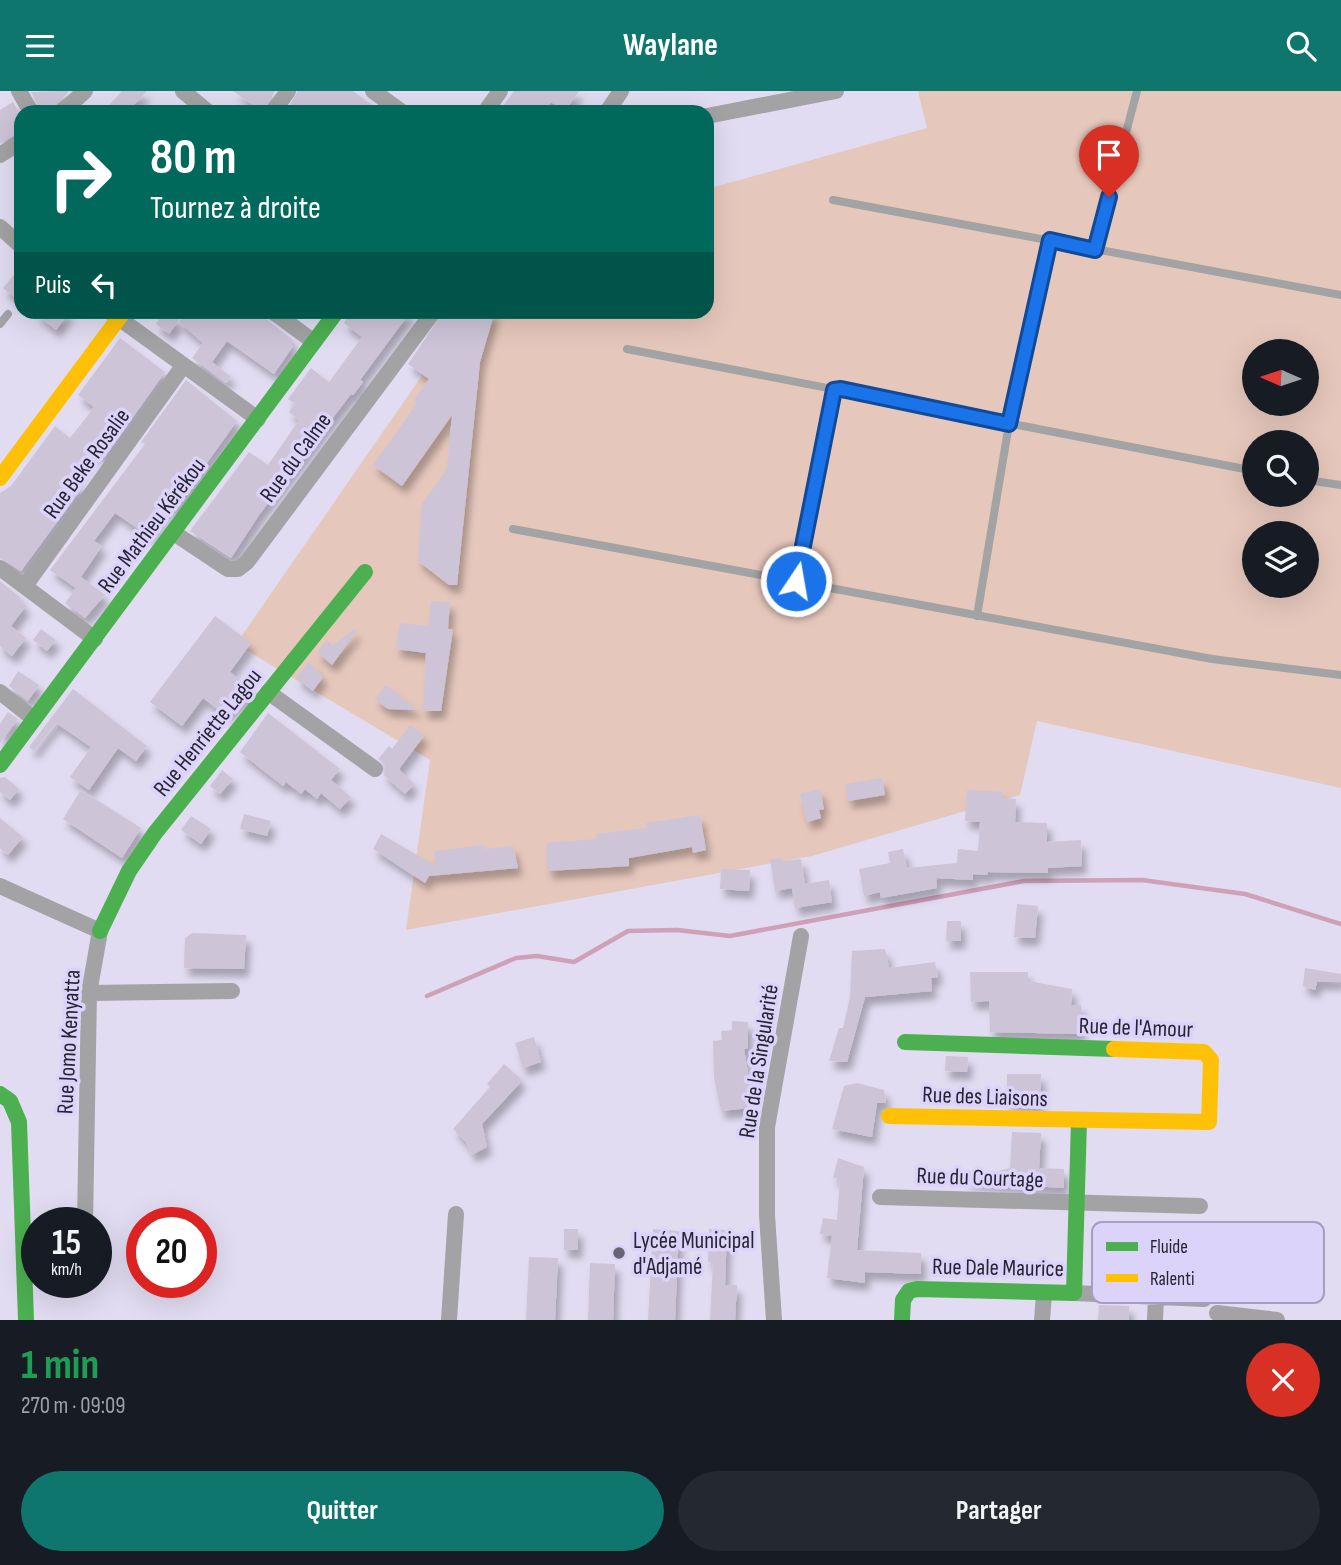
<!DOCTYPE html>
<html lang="fr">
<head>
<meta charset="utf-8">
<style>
	body { margin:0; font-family:"Sofia Sans Condensed",sans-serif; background:#242831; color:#f1f3f6; height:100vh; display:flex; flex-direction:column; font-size:26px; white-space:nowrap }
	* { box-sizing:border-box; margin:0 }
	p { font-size:23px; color:#9ea1a6 }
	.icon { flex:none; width:38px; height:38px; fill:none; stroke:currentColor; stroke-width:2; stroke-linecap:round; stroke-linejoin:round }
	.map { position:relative; height:1229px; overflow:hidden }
	.sheet { display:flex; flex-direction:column; background:#171b24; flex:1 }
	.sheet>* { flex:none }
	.top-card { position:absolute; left:14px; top:14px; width:700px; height:214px; border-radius:21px; box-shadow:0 7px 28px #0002; background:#00695c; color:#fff; overflow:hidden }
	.needle { width:46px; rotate:273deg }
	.tools { position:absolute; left:1242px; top:248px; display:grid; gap:14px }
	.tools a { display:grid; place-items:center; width:77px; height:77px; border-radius:50%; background:#171b24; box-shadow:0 7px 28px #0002; font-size:35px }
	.speed { position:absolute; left:21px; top:1116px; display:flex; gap:14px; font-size:35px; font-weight:700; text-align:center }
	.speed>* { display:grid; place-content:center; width:91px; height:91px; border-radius:50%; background:#171b24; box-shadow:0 7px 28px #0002; line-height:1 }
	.speed small { font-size:18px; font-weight:400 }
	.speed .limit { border:10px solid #d22; background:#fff; color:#111 }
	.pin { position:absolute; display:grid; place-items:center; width:60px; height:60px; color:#fff; margin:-72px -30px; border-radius:50% 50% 50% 0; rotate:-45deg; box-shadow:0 0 7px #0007 }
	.pin .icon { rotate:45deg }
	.me { position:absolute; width:77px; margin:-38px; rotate:12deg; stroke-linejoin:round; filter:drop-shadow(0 0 5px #0008) }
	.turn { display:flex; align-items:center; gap:24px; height:147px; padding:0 21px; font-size:32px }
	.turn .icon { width:91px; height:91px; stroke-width:2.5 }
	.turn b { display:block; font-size:49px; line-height:60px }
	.then { display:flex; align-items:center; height:66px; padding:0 21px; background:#0003; gap:14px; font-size:26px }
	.round { display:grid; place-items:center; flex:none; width:74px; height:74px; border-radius:37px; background:#242831 }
	.head { display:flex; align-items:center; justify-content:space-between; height:119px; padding:0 21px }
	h1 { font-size:42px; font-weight:700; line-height:52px; color:#1e9e55 }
	.primary-button { display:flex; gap:14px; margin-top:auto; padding:14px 21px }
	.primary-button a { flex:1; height:80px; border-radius:42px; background:#0f766e; color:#fff; font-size:28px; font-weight:700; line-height:80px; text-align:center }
	.primary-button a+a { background:#242831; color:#f1f3f6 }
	header { display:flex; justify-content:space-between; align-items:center; height:91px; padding:0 21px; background:#0f766e; color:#fff; font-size:32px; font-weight:700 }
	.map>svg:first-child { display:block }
</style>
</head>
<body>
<header><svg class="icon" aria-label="menu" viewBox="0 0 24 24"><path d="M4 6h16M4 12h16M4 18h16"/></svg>Waylane<svg class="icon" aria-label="search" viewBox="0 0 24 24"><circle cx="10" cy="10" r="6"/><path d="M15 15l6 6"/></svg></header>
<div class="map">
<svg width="1341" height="1229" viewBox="0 0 1341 1229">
	<defs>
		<filter id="shadow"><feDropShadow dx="4.5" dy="8" stdDeviation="3.5" flood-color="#0004"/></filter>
	</defs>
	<rect width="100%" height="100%" fill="#e1dcf1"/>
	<!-- green -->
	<path fill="#e6c7bc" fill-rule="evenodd" d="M918,0H1341V697L1037,630L1020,704L812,765L406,839L430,669L236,553L466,221L707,220V98L927,37ZM1255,261H1307V313H1255ZM1255,352H1307V404H1255ZM1255,443H1307V495H1255Z"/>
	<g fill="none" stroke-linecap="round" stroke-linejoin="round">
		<!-- stream -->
		<path stroke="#cfa0b8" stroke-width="4.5" d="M427,905L516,867L537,865L574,871L628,840L677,839L730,845L1024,790L1142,789L1245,803L1341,833"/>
	</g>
	<!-- building -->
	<path fill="#cdc4d8" filter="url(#shadow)" d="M69,0L49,21H41L31,1Z
		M122,0H147L127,21H103Z
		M233,0H275L263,21Z
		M298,0H353L381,21H286Z
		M514,0H579L565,20L551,11L544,21H499Z
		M13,11L21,25V41L0,52V19Z
		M21,175V211L3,197Z
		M33,220H70L56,239Z
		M165,220L179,229L169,243L156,233Z
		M187,220H262L266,228L293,249L290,253L293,255L274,283L227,250L212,271L231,286L226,292L192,267L203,252L179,231Z
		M350,220H411L360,289L363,291L353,304L351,303L259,424L231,467L190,440L249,361L268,374L299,329L289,321L295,313L288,308L311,277L329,291L362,246L344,232Z
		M444,220H495L480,271L457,494H449L418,470L422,413L447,378L452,324L402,395L373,374L417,312L414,309L429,288L408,273Z
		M120,247L165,281L104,367L95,360L73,390L82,397L21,480L0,467V402L11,395L55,335L70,347L85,328L94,316L78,304Z
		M186,289L237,330L174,418L169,415L149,445L115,422L94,450L102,455L81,486L105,504L85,527L65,512L76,497L50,479L145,353L141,351Z
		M0,490L21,507L19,510L26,515L11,535L26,547L12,565L0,555Z
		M431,510L450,511L448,538H453L441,620H423L426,562L396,558L400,532L429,535Z
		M215,525L251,552L230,581L253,599L225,624L203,607L182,635L150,611Z
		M41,538L56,549L47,560L33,549Z
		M354,538L356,541L332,574L317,561L327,549L333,554Z
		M309,571L323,586L313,600L296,587Z
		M18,580L39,594L28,610L9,595Z
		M386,594L417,619L388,618L375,608Z
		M73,598L147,655L136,670L118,657L89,699L70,686L91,656L56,632L34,660L29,656Z
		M8,621L18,628L0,652V633Z
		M268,622L340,678L331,689L351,706L340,718L321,702L317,708L305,698L301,703L286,691L283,695L240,661Z
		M410,634L424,645L399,678L414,693L405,703L384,684L385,674L378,668L389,655L392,658Z
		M222,679L233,688L220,703L210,695Z
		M5,686L19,698L10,709L0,701V687Z
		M882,687L885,704L848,710L845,693Z
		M820,698L824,718L819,719L821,727L807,731L800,703Z
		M81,699L141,737L122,767L63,728Z
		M967,699L1003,701L1002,707L1016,708L1015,731L1047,732V751L1081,749L1082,775L1048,777V782L988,781L987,784L973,783V789L936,787L937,797L881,807L880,801L864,805L859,778L890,772L888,761L903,758L907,777L957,772L958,758L978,760L980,731L965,730Z
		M244,723L271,730L267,745L240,738Z
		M700,724L706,759L693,762L692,756L629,767V775L548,780L546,752L597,748L596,743L647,737L646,732Z
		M191,725L211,738L201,753L181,739Z
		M0,727L23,746L8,764L0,757Z
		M381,743L436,775L434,760L483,754L484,758L513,755L518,777L429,785L425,792L373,758Z
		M782,767L783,770L801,768L805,793L829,789L832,811L795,817L792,797L775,800L770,768Z
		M721,778L750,779L749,800L720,798Z
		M1017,813L1038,815L1035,847L1014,846Z
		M947,830H961V850H946Z
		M192,842L246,844L244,878L184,877L185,847Z
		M885,858L889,877L935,871L938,886L931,887L932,900L865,906L847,971L829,970L839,937H843L850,906L852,860Z
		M1305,877L1341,883V891H1317L1315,899L1303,895Z
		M970,881H1028V890L1072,898L1071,914H1081V943L990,941L989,910L971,911Z
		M732,930L748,931V957L744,958L750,994L749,1017L721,1020L714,986L713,950L722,949L721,940L732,939Z
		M534,946L541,971L523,977L515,952Z
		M946,965L968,966L967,981L945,980Z
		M504,973L520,987V992L482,1033L487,1056L472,1064L466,1051L453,1038L490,996L487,993Z
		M1007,983H1041L1040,1015L1007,1012Z
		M857,992L884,999L886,1012H877L872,1046L832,1038L844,995Z
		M1012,1041L1041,1042L1039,1077L1064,1078V1097L966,1091V1088L1010,1077Z
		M838,1067L864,1076L857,1159L921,1162V1183L865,1181V1192L827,1187L832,1145L820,1143L823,1127L837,1129L840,1088L833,1087Z
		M564,1138H578V1159H564Z
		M653,1138L679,1140L675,1229H648Z
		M709,1138L727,1139L725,1194H737L735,1229H710L713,1172L708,1171Z
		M529,1166L558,1167L555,1229H526Z
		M590,1172L615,1173L613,1229H588Z
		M1099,1214L1129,1215V1229H1098Z"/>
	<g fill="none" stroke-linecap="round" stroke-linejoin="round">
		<!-- lane -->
		<path stroke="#a3a2a4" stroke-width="8" d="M833,109L1341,204
			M1095,159L1137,0
			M0,233L8,223
			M627,258L1255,380
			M1307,389L1341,394
			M513,438L1212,568L1341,584
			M795,490L834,299
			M977,525L1009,333L1050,149"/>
		<!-- street -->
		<path stroke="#a3a2a4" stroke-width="16" d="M19,0L31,21
			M183,0L208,21
			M373,0L402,21
			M62,21L85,0
			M273,21L288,0
			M485,21L500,0
			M607,21L621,0
			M707,25L836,0
			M0,64L21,51
			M0,136L21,155
			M109,220L258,328
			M272,220L314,251
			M174,442L228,478H238L247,471L434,220
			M0,477L95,548
			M25,495L183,275
			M0,601L34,628
			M268,601L375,678
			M0,795L100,840L89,902L85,1132
			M89,902L232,900
			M880,1106L1200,1115
			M1074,1202L1204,1208
			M1217,1222L1277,1229
			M449,1229L456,1123
			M774,1229L767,1124V1036L801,845
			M1042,1229L1044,1203
			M1155,1229L1156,1206"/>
		<!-- fast -->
		<path stroke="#4caf50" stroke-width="16" d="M0,674L337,220
			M100,840L129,780L155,742L365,481
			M905,951L1114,958
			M0,1003L10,1010L19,1031L26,1229
			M902,1229L903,1209L909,1200L917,1198L1074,1202L1079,1030"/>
		<!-- slow -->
		<path stroke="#ffc107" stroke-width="16" d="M0,387L124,220
			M889,1025L1209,1031L1211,969L1204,961L1114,958"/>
	</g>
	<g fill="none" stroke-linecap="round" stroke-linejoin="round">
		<!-- route casing -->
		<g stroke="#114b97" stroke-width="18">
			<path id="route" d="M796,490L834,299L841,298L1009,333L1050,149L1095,159L1109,106"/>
		</g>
		<!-- route -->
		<use href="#route" stroke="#1a73e8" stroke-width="12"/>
	</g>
	<!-- markers -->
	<circle fill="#686475" stroke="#dcd3fa" stroke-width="2.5" cx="619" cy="1162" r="7"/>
	<g text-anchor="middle" stroke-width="7" stroke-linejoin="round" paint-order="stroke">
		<!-- street labels -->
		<g font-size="23" fill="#272432" stroke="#dcd3fa">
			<text transform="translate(295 366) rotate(-54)" y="8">Rue du Calme</text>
			<text transform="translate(86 372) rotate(-54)" y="8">Rue Beke Rosalie</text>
			<text transform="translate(151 434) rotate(-53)" y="8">Rue Mathieu Kérékou</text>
			<text transform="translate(207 641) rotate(-51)" y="8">Rue Henriette Lagou</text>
			<text transform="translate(1136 936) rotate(2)" y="8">Rue de l'Amour</text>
			<text transform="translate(68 951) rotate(-87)" y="8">Rue Jomo Kenyatta</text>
			<text transform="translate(758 970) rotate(-81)" y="8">Rue de la Singularité</text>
			<text transform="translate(985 1005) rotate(2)" y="8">Rue des Liaisons</text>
			<text transform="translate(980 1086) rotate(2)" y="8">Rue du Courtage</text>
			<text transform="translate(998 1176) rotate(1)" y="8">Rue Dale Maurice</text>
		</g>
		<!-- poi labels -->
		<g font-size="23" fill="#272432" stroke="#dcd3fa" text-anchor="start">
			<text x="633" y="1157">Lycée Municipal<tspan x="633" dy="26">d'Adjamé</tspan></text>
		</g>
	</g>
	<!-- legend -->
	<rect x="1092" y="1131" width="232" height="81" rx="10" fill="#dcd3fa" stroke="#a69ebe" stroke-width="2"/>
	<rect x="1106" y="1151" width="32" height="9" fill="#4caf50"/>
	<rect x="1106" y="1183" width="32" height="8" fill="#ffc107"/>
	<g font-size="19" fill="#272432">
		<text x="1150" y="1162">Fluide</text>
		<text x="1150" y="1194">Ralenti</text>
	</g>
</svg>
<div class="tools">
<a><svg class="needle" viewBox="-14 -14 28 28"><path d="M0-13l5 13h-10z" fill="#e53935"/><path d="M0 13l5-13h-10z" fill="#9ea1a6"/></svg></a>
<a><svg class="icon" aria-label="search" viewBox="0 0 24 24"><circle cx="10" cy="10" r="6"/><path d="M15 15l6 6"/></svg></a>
<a><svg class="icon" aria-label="layers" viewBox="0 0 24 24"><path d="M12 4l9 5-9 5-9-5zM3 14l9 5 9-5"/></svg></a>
</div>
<div class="speed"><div>15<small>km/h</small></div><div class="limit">20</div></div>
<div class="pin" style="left:1109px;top:106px;background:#d93025"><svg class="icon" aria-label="arrive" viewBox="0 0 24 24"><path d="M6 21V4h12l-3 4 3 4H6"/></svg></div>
<svg class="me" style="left:796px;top:490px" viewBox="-20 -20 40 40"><circle r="17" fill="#1a73e8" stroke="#fff" stroke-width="3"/><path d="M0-11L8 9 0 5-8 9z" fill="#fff"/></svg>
<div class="top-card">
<div class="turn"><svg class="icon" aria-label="right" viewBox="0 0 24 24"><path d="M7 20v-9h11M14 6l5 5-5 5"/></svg><div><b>80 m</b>Tournez à droite</div></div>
<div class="then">Puis<svg class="icon" aria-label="left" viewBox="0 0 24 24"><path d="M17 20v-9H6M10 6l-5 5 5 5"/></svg></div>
</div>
</div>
<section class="sheet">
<div class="head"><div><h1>1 min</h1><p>270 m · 09:09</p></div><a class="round" style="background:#d93025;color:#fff"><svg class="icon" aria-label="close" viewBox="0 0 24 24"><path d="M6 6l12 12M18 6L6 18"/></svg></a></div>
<div class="primary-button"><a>Quitter</a><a>Partager</a></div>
</section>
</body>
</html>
